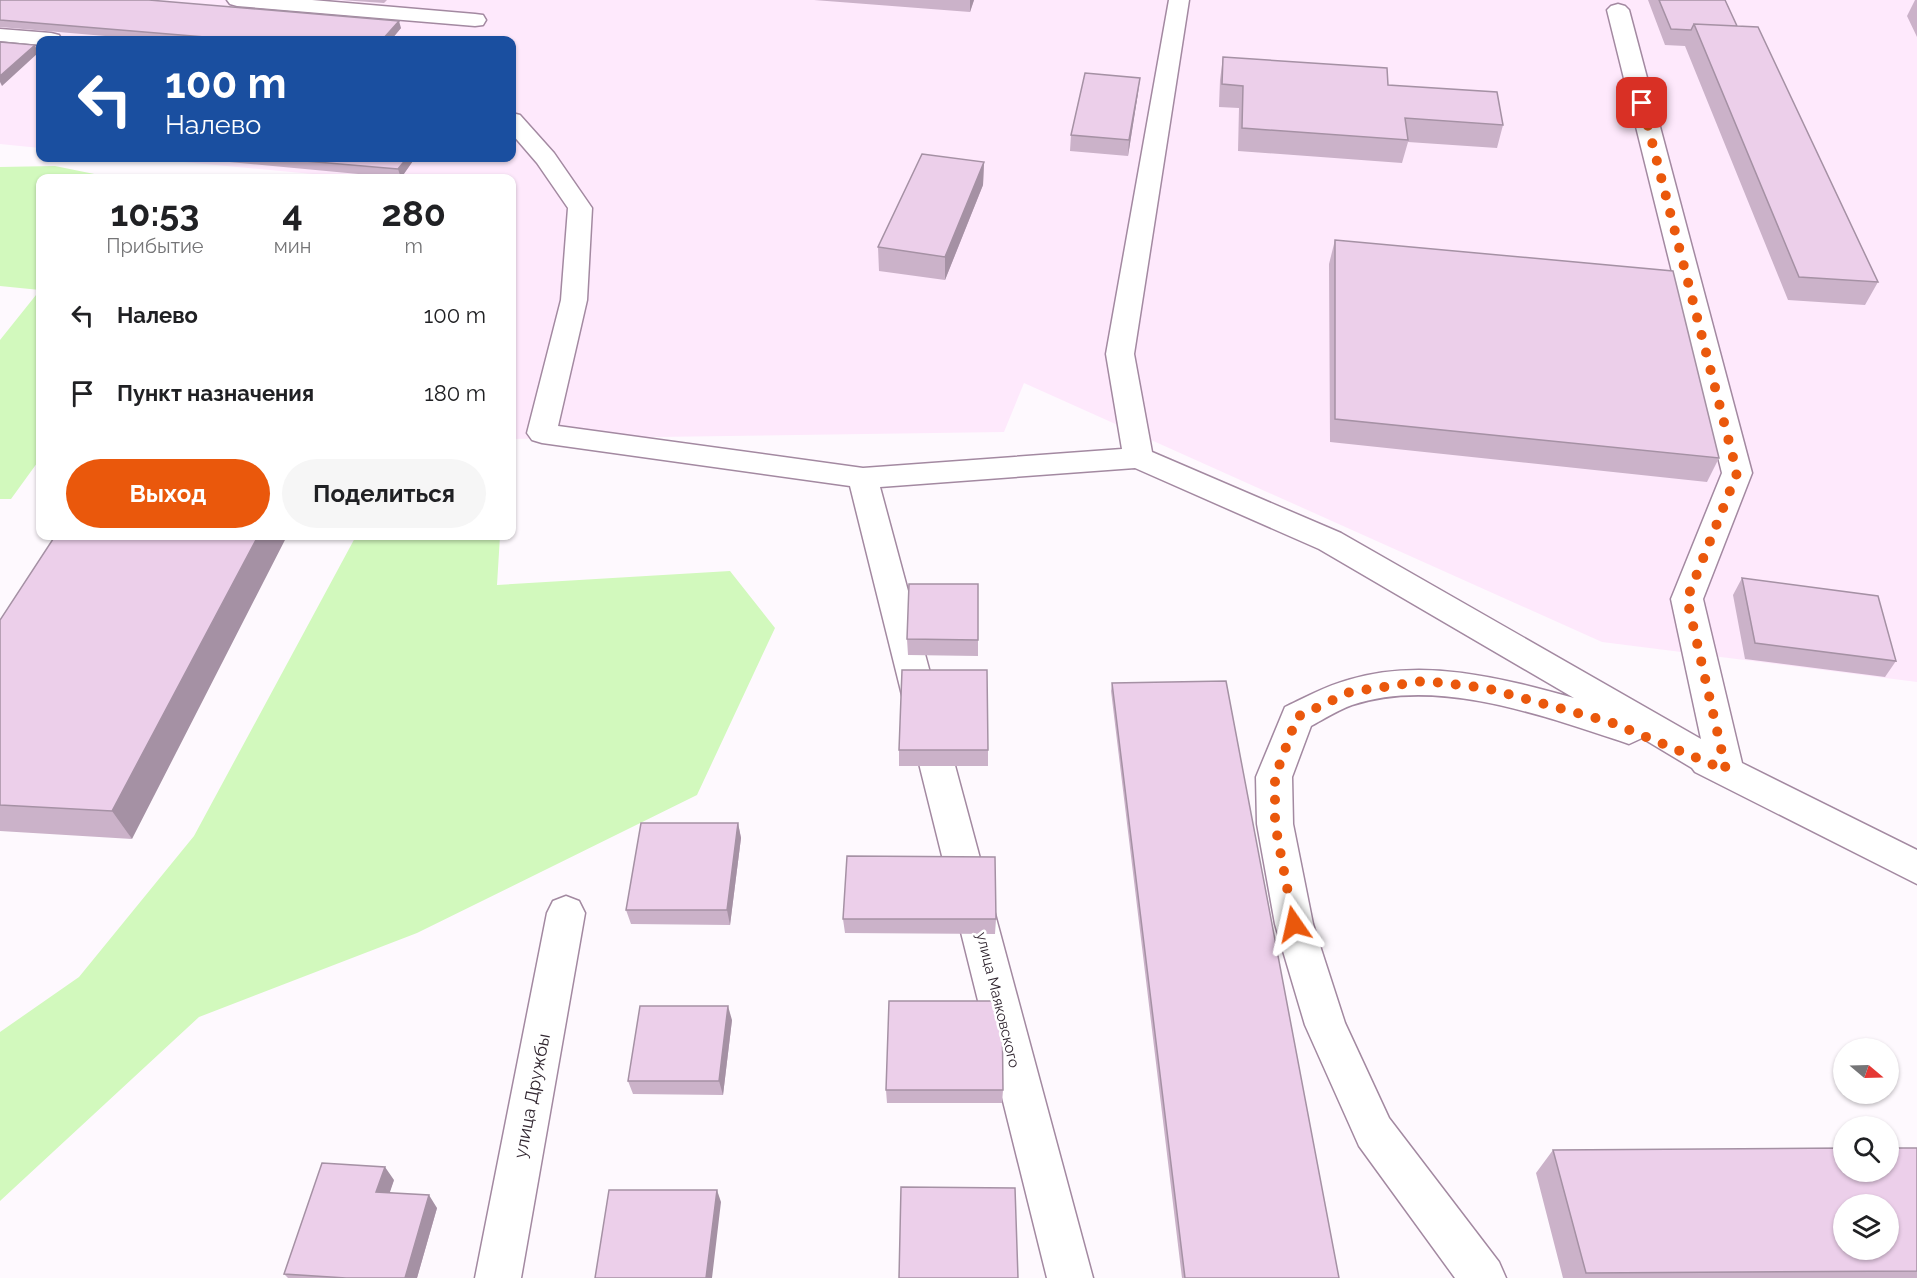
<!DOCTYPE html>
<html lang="ru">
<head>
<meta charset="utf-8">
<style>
	body { margin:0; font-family:Raleway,sans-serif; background:#f6f6f6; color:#202124; height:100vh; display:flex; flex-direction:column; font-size:22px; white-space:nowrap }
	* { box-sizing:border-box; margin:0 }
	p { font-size:20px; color:#757577 }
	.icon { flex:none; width:33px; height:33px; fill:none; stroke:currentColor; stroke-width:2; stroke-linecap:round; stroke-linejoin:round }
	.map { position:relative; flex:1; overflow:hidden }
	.drawer { position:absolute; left:36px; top:174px; width:480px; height:366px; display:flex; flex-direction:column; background:#fff; border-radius:12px; box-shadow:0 2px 4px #0004 }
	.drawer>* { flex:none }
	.top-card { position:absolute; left:36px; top:36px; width:480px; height:126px; border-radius:12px; box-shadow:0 2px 4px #0004; background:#1a4fa0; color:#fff; overflow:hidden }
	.needle { width:39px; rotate:109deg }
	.fabs { position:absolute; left:1833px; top:1038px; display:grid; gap:12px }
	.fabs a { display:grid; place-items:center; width:66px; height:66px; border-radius:50%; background:#fff; box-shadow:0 2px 4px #0004; font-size:30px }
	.pin { position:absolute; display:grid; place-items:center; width:51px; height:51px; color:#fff; margin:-26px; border-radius:12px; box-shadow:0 3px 9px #0006 }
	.me { position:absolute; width:66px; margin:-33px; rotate:349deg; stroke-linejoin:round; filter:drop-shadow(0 0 4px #0008) }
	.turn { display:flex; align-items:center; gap:21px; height:126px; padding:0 30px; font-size:27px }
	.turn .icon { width:78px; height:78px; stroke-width:2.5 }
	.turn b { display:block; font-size:42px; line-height:51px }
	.eta { display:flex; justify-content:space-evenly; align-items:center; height:102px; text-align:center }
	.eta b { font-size:36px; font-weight:700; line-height:42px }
	.cta { display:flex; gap:12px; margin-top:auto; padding:12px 30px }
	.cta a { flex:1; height:69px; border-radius:36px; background:#ea580c; color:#fff; font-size:24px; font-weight:700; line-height:69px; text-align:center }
	.cta a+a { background:#f6f6f6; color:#202124 }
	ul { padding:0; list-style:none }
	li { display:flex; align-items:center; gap:18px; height:78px; padding:0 30px }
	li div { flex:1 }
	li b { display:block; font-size:22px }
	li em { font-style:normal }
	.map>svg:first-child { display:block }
</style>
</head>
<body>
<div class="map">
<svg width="1917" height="1278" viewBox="0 0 1917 1278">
	<rect width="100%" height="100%" fill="#fef9fe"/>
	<!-- built -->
	<path fill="#fee9fc" d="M0,0H1917V682L1602,642L1024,383L1004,432L512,439V178H355L141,158H512V40H40V148L0,144Z"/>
	<!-- green -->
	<path fill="#d2f9bd" d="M55,166L114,178H40V290L0,286V167Z
		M40,290V459L11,499H0V340Z
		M356,536H500L497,585L730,571L775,628L697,795L417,933L199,1017L0,1201V1032L79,977L194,836Z"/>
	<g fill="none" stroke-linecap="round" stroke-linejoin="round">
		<!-- minor casing -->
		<g stroke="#a389a1" stroke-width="3">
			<path id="minor" d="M227,0H312L475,14L483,15L486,20L483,25L475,26L237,6L230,4Z
				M1169,0H1189L1134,354L1152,452L1341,533L1701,739L1671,599L1722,473L1607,10L1611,6L1618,4L1625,6L1629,10L1752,473L1703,599L1742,763L1917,850V884L1695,772L1692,768L1642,738L1629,744C1546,717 1439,676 1352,705C1338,710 1324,719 1311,726L1292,777L1293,824L1313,924L1345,1023L1389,1118L1499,1262L1506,1278H1455L1359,1146L1305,1025L1275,924L1257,824L1256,777L1285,707C1306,697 1326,686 1348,680C1423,657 1501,678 1574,698L1319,549L1135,468L880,487L1093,1278H1047L850,486L542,443L532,440L527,433L561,300L568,208L537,163L512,134V113L520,115L554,153L592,208L587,300L558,426L863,468L1122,449L1106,354Z
				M0,29L51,33L59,35L62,40H40V45L0,41Z
				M566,896L579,901L585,913L521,1278H475L547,913L553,901Z"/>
		</g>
		<!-- minor -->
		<use href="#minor" fill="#fff" fill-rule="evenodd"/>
	</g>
	<!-- wall -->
	<path fill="#cbb2c9" d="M0,0L401,28L391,40H152L0,27Z
		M341,0H387L384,3Z
		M814,0H974L970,12Z
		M1648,0H1725L1737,26L1878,282L1865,305L1788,300L1685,46L1665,45Z
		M1915,0H1917V37L1907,16Z
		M1223,57L1388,85L1503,125L1497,148L1408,142L1402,163L1238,151L1239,108L1219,107L1220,80Z
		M1138,93L1128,156L1070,151L1071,135Z
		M187,158H415L401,178Z
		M984,162L983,185L945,280L879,271L878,247Z
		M1335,240L1719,458L1707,482L1330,442L1329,264Z
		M1742,578L1896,661L1885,677L1745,659L1733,595Z
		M978,584V656L908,655L907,639Z
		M0,620L132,839L0,831Z
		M1112,683L1339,1278H1182L1111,691Z
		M899,750H988V766H899Z
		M738,823L741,838L730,925L631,924L626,910Z
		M843,919H996L995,934L845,933Z
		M732,1020L723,1095L633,1094L628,1081Z
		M886,1090H1003L1002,1103H887Z
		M1917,1148V1278H1563L1536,1173L1553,1150Z
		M394,1180L389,1193L437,1208L417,1278H288L284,1274Z"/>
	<!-- shaded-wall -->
	<path fill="#a591a4" d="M970,0H974L970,12Z
		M399,21L401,28L391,40H382Z
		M35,45L38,53L2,86L0,82V76Z
		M1140,78L1138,93L1128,156L1129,140Z
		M407,158H415L401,178L398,169Z
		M984,162L983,185L945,280V257Z
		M258,536H287L132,839L112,811Z
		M738,823L741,838L730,925L727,910Z
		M728,1006L732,1020L723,1095L719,1081Z
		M385,1167L394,1180L386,1204L376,1192Z
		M717,1190L721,1202L712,1278H706Z
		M429,1195L437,1208L417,1278H405Z"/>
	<!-- building -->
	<path fill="#eccfea" stroke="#a591a4" stroke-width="1.5" fill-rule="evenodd" d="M0,0H149L399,21L382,40H241L0,20Z
		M1659,0H1725L1737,26L1694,24L1691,30L1671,29Z
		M1694,24L1758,27L1878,282L1799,277Z
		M0,42L35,45L0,76Z
		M1223,57L1387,68L1388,85L1497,92L1503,125L1405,118L1408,140L1242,128L1243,86L1222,84Z
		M1085,73L1140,78L1129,140L1071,135Z
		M922,154L984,162L945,257L878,247Z
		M270,158H407L398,169Z
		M1335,240L1673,271L1719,458L1335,419Z
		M55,536H258L112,811L0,805V620Z
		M1742,578L1878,596L1896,661L1755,643Z
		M909,584H978V640L907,639Z
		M902,670H987L988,750H899Z
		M1226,681L1339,1278H1185L1112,683Z
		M641,823H738L727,910H626Z
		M847,856L995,857L996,919H843Z
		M889,1001H1002L1003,1090H886Z
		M640,1006H728L719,1081H628Z
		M1844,1148V1172H1888V1148H1917V1271L1586,1273L1553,1150ZM1844,1204H1888V1250H1844Z
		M322,1163L385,1167L376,1192L429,1195L405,1278H346L284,1274Z
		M901,1187L1015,1188L1018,1278H899Z
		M609,1190H717L706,1278H595Z"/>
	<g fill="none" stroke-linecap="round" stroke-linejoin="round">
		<!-- route -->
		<path stroke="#ea580c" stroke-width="10" stroke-dasharray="0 18" d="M1294,924L1275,824V777L1297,717L1350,692L1424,681L1486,688L1610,722L1726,770L1687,599L1737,473L1642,103"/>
	</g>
	<g text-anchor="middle" stroke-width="5" stroke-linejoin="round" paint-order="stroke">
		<!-- street labels -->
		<g font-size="15" fill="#312630" stroke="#fff">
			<text transform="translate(998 1000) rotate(76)" y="5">улица Маяковского</text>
		</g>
		<!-- near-street labels -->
		<g font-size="18" fill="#312630" stroke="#fff">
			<text transform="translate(532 1096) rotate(-79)" y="6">улица Дружбы</text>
		</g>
	</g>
</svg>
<div class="fabs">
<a><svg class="needle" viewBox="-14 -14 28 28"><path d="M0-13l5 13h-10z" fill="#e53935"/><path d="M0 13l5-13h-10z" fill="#757577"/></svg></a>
<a><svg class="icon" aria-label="search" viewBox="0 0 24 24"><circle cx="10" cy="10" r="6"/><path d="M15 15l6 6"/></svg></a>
<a><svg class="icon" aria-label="layers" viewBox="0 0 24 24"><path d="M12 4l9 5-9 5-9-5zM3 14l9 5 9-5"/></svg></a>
</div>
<div class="pin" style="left:1642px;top:103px;background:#d93025"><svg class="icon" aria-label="arrive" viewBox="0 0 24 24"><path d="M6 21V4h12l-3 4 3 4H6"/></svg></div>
<svg class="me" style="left:1294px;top:924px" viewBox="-20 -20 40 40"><path d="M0-17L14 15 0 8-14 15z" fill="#ea580c" stroke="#fff" stroke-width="4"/></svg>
<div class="top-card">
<div class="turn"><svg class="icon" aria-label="left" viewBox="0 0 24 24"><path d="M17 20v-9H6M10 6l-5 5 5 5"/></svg><div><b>100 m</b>Налево</div></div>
</div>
<section class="drawer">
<div class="eta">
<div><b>10:53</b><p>Прибытие</p></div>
<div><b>4</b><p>мин</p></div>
<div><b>280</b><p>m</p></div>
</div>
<ul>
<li><svg class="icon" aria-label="left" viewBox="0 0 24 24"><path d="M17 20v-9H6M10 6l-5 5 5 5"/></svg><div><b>Налево</b></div><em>100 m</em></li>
<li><svg class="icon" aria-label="arrive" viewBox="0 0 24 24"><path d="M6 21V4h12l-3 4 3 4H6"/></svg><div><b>Пункт назначения</b></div><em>180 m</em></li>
</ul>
<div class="cta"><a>Выход</a><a>Поделиться</a></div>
</section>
</div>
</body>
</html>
